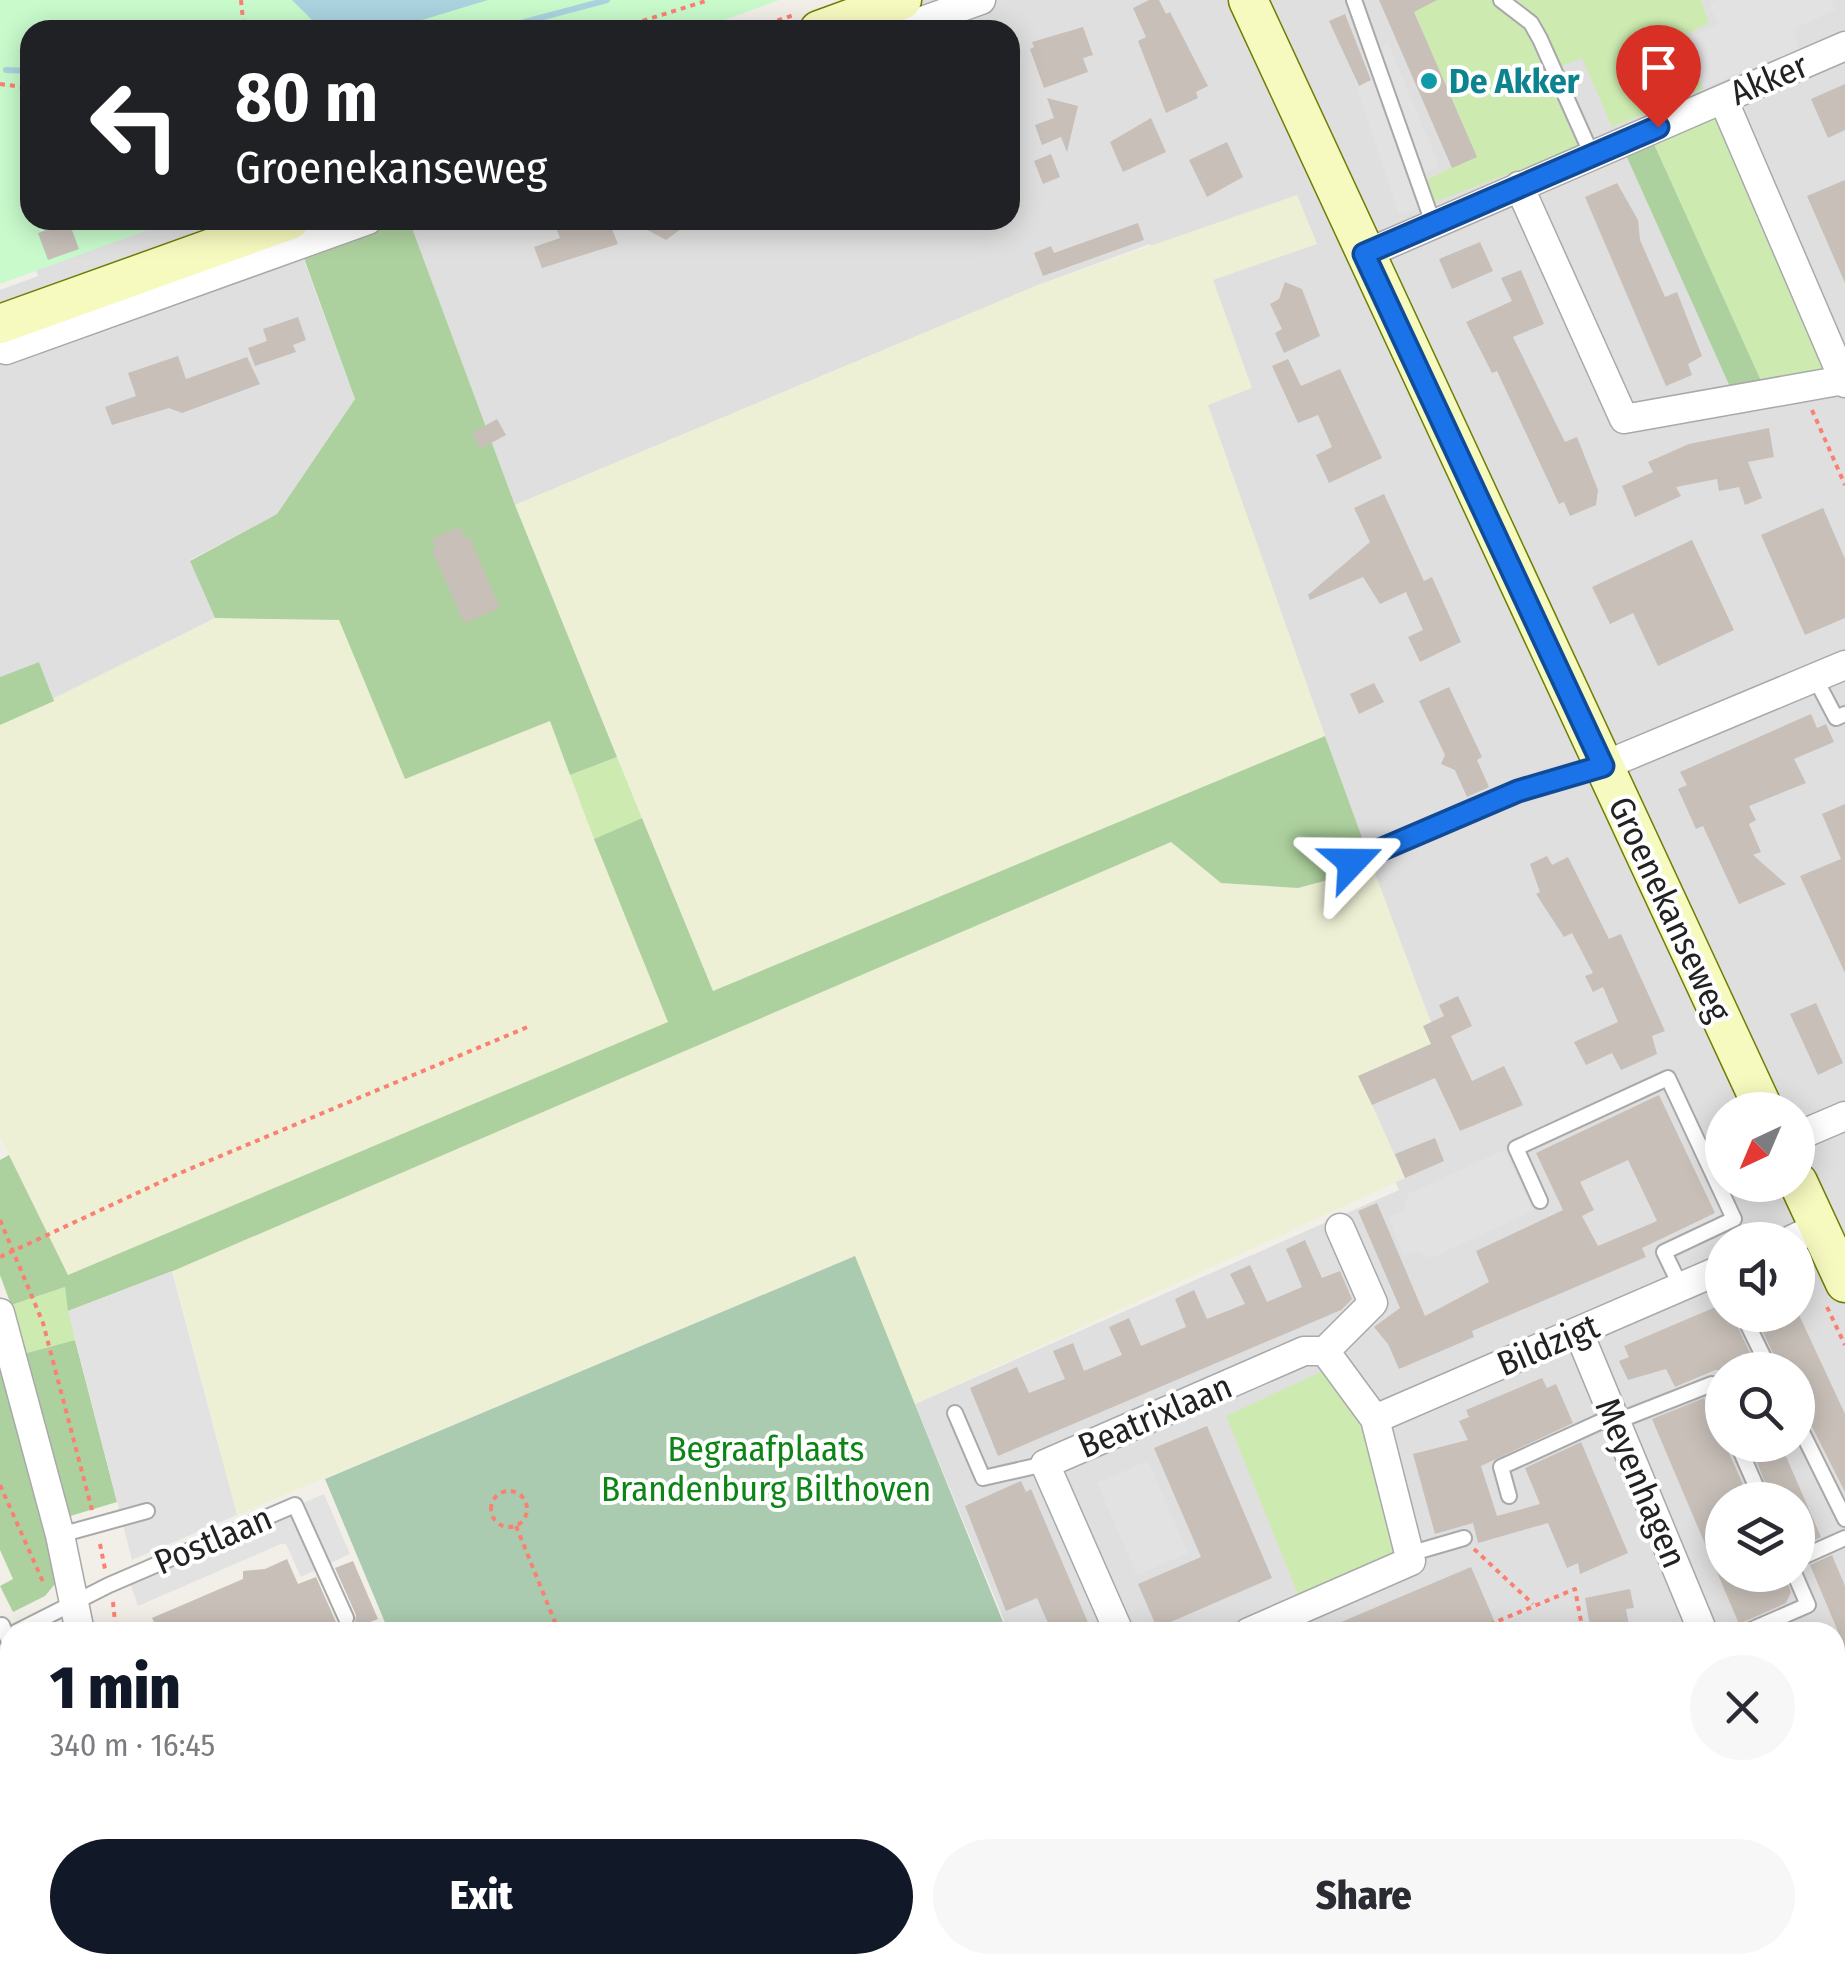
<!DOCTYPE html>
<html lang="en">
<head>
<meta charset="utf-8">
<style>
	body { margin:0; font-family:"Fira Sans Condensed",sans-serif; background:#f7f7f7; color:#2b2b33; height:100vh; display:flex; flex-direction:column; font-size:38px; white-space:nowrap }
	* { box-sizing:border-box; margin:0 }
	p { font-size:32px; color:#7c7c81 }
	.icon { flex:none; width:55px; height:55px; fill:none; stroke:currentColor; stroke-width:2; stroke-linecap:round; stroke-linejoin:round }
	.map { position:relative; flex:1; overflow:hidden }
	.sheet { position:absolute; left:0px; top:1622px; width:1845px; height:352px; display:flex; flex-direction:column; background:#fff; border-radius:30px 30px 0 0; box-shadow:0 5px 25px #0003 }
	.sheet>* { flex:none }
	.banner { position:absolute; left:20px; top:20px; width:1000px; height:210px; border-radius:30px; box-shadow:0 5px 25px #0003; background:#202124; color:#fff; overflow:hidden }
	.needle { width:65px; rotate:224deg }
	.tools { position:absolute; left:1705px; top:1092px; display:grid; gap:20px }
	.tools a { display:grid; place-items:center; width:110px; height:110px; border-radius:50%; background:#fff; box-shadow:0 5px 25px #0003; font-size:50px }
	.pin { position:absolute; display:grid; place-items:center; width:85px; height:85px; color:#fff; margin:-102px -42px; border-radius:50% 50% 50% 0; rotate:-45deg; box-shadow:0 0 10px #0007 }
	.pin .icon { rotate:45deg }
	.me { position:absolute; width:110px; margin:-55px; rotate:67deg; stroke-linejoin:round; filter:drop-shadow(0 0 8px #0008) }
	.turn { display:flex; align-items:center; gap:35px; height:210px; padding:0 50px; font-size:45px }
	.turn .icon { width:130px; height:130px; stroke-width:2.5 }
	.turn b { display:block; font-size:70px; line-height:85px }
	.round { display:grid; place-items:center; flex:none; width:105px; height:105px; border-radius:52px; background:#f7f7f7 }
	.overview { display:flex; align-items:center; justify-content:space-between; height:170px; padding:0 50px }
	h1 { font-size:60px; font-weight:800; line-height:75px; color:#111827 }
	.button { display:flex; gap:20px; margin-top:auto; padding:20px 50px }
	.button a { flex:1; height:115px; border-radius:60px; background:#111827; color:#fff; font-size:40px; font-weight:800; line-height:115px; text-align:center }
	.button a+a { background:#f7f7f7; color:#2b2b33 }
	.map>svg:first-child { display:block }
</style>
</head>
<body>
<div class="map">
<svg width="1845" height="1974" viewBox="0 0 1845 1974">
	<rect width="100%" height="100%" fill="#f2efe9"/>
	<!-- residential -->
	<path fill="#e0dfdf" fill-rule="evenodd" d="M902,0H1845V1974H1151L1147,1965H1835V1632H1009L915,1404L1399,1190L1346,1074L1422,1042L1325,736L1150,244L1038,285L515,505L409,220H1010V30H819ZM1722,1110H1798V1185H1722ZM1722,1240H1798V1315H1722ZM1722,1370H1798V1445H1722ZM1722,1500H1798V1575H1722Z
		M0,177L30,220H289L355,399L277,514L190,560L215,618L54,701L39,662L0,677V290L38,276Z"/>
	<!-- farmland -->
	<path fill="#eef0d5" d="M1297,195L1317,244L1213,280L1252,388L1208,405L1325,736L713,991L515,505L1038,285Z
		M215,618L339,620L405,778L551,721L669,1022L68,1275L0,1136V725Z
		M1171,842L1221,883L1298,888L1373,868L1438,1041L1359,1076L1405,1178L915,1404L854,1256L237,1515L173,1271Z"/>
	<!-- grass -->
	<path fill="#cdebb0" d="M1436,0H1491L1524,27L1579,147L1432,203L1424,181L1473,157L1414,11Z
		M1517,0H1701L1709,23L1682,37L1703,89L1612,127L1582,58L1559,67L1537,19Z
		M1721,111L1831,369L1762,383L1653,142Z
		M617,757L642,818L594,839L570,775Z
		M65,1287L75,1340L23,1354L11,1305Z
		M1325,1370L1373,1425L1406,1555L1301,1602L1226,1416Z"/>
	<!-- forest -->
	<path fill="#add19e" d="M1653,142L1762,383L1731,389L1626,155Z
		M290,220H409L515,505L617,757L570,775L550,721L405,779L339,620L215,618L190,561L277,514L355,399Z
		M39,662L54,701L0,725V677Z
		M1325,736L1373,868L1298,888L1221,883L1171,842L173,1271L68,1311L65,1287L11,1305L0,1275V1160L9,1155L68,1275L668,1022L594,839L642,818L713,991Z
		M75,1340L117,1502L67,1517L23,1354Z
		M0,1354L60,1578L45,1596L13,1612L0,1586L13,1579L0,1550Z"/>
	<!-- cemetery -->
	<path fill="#aacbaf" d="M855,1256L1007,1632H389L325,1479Z
		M248,1965H1142L1146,1974H252Z"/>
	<!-- park -->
	<path fill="#c8facc" d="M0,0H779L697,30H30V220H175L0,284Z"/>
	<!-- parking -->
	<path fill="#e2e2e2" d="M1717,0H1831L1835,10L1793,29L1800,50L1704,87L1686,38L1718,24L1709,4Z
		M1388,43L1439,165L1411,182L1421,207L1399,214L1348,61Z
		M1504,1150L1533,1211L1431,1258L1415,1251L1404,1255L1388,1217L1404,1211L1408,1194Z
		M172,1271L237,1515L132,1560L68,1311Z
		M1148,1461L1188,1553L1137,1575L1097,1483Z
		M324,1494L350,1554L301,1577L286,1544H281L138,1606L128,1577Z"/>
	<!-- water -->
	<path fill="#aad3df" d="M292,0H488L389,30L318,26Z"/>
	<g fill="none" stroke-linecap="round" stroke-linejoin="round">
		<!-- stream -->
		<path stroke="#aad3df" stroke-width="6" d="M494,30L607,0
			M6,70L30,71"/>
	</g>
	<!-- building -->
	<path fill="#c7bfb8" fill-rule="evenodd" d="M1149,0H1159L1166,14L1170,12L1208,86L1196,92L1198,98L1166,113L1138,41L1146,37L1133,8Z
		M1379,0H1437L1414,12L1477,157L1452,168Z
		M1345,14L1371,80L1359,86L1329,21Z
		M1083,27L1093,55L1083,58L1088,72L1044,88L1030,49L1034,47L1032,42Z
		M1845,84V130L1828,138L1811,99Z
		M1047,98L1078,106L1067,152L1061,137L1042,145L1035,125L1054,118Z
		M1151,118L1166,152L1123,172L1110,142Z
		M1227,142L1243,177L1207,197L1189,160Z
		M1051,154L1060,177L1043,184L1034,161Z
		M1845,180V283L1807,196Z
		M1617,183L1638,220L1640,240L1665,297L1677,292L1702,356L1688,364L1692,375L1666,386L1585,197Z
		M553,220H600L603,227L610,224L618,244L542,268L534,247L560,238Z
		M629,220H693L666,240Z
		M69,222L79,249L48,260L38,233Z
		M1138,223L1144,240L1043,276L1034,253L1051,246L1054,253Z
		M1480,242L1493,271L1452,289L1439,259Z
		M1521,270L1544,324L1513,337L1565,442L1577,437L1598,490L1596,505L1570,516L1564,502L1559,504L1497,371L1492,373L1466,322L1512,301L1501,278Z
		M1285,282L1302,289L1320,336L1284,353L1275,333L1282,329L1270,304L1279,299Z
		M298,317L306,340L293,345L296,352L255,366L248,348L267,341L263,329Z
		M178,356L186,379L247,357L260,384L182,413L169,408L112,425L105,407L136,396L128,373Z
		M1288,359L1301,386L1340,369L1382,458L1329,483L1316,455L1332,447L1318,415L1298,423L1272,366Z
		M497,419L506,435L480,449L472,433Z
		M1769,428L1774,457L1748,462L1762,498L1745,505L1739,487L1719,491L1717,479L1676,487L1681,496L1635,517L1622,486L1653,472L1648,462L1689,444Z
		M1384,494L1424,581L1432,577L1461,642L1420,662L1408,637L1423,630L1406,592L1380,604L1363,577L1310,600L1308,595L1370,542L1354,508Z
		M1823,508L1845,559V618L1805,635L1761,535Z
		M460,527L464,538L469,536L500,608L464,623L432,550L436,548L432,539Z
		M1692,540L1734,630L1658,666L1633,613L1610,624L1592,587Z
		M1374,683L1384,702L1359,714L1350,694Z
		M1449,687L1482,757L1477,760L1489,787L1467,797L1455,770L1441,764L1445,755L1419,701Z
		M1811,714L1817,728L1826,724L1834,742L1794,759L1806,783L1749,806L1756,820L1749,824L1761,852L1753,855L1786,884L1739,904L1703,826L1696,829L1678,789L1687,785L1680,772Z
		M1845,804V973L1800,876L1841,859L1822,814Z
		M1547,856L1552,865L1568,857L1609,939L1621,934L1665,1031L1652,1036L1657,1054L1621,1070L1612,1053L1586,1065L1574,1042L1618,1022L1603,987L1593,992L1585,976L1593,973L1572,933L1564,937L1536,894L1540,892L1530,864Z
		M1458,996L1472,1026L1451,1036L1472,1081L1504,1066L1523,1105L1460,1131L1435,1078L1372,1105L1358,1076L1431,1044L1423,1026L1444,1016L1439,1005Z
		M1816,1003L1843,1063L1818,1075L1790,1014Z
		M1659,1095L1715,1213L1642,1248L1646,1257L1472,1331L1474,1337L1399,1369L1388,1344L1374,1327L1400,1308L1358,1211L1377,1203L1425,1316L1489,1282L1476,1251L1563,1210L1536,1153ZM1628,1160L1657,1221L1598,1246L1582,1216L1594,1210L1580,1182Z
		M1435,1138L1444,1161L1405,1178L1395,1154Z
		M1305,1240L1322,1278L1340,1271L1352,1299L1341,1310L998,1456L970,1388L1017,1367L1029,1393L1065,1379L1053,1351L1073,1343L1084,1371L1122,1355L1109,1327L1129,1318L1141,1346L1186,1327L1175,1299L1194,1290L1207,1319L1245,1304L1230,1274L1250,1265L1267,1302L1302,1287L1286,1249Z
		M1718,1306L1722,1315H1732L1758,1370H1715L1675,1387L1666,1369L1628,1380L1619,1361L1629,1357L1624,1346Z
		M1755,1315H1799L1845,1414V1492L1798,1399V1370H1781Z
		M1542,1378L1547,1388L1556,1384L1573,1423L1481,1466L1497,1516L1540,1504L1525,1468L1581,1442L1628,1553L1580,1574L1578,1563L1567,1568L1548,1523L1478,1543L1473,1523L1435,1534L1413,1454L1468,1440L1459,1421L1469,1417L1466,1410Z
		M1704,1398L1750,1500H1722V1575H1784L1791,1592L1786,1603L1739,1624L1652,1419Z
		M1207,1426L1272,1578L1157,1628L1138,1584L1201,1557L1154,1448Z
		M1750,1445H1781L1821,1537L1798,1548V1500H1772Z
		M1021,1481L1026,1492L1031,1489L1092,1632H1052L1037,1598L1006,1611L965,1506Z
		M1832,1555L1845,1586V1648L1810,1565Z
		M287,1559L298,1584L316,1577L336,1622L346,1629L355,1623L356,1615L335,1568L353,1561L378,1619L346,1632H159L152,1618L243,1579V1571L265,1569Z
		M1471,1567L1499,1632H1318L1386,1603Z
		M1630,1589L1634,1608L1626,1609L1630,1632H1591L1585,1598Z"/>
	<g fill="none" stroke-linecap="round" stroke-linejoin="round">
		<!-- service casing -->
		<g stroke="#a9a9a9" stroke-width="18">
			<path id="service" d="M1354,0L1433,223
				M1501,0L1531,23L1540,39L1592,155
				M1815,678L1836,718L1845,714
				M1353,862L1517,791L1603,767
				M1540,1201L1516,1148L1668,1078L1734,1219L1664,1252L1681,1287
				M1743,1315L1770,1370
				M955,1413L983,1478L1045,1464
				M1615,1422L1712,1384L1722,1409
				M1798,1424L1845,1519
				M1738,1445L1762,1500
				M1509,1496L1501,1467L1613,1416
				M60,1535L147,1511
				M1409,1554L1464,1538
				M1798,1559L1845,1538
				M2,1625L10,1644
				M16,1632L109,1585L295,1505L346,1618
				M1746,1632L1808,1605L1795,1575
				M0,1923L10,1943
				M21,1965L26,1974"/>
		</g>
		<!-- minor casing -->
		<g stroke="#a9a9a9" stroke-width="31">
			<path id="minor" d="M897,30L981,0
				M1723,99L1845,383
				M1519,186L1624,419L1844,380
				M1363,255L1845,46
				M0,347L6,350L368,220
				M1603,766L1845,665
				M1798,1136L1845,1116
				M1791,1240L1818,1227
				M0,1313L60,1535L80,1632
				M1579,1333L1703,1632
				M1375,1419L1722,1269
				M1119,1632L1045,1464L1304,1351H1325L1373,1303L1340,1228
				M1249,1632L1411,1561L1375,1419L1325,1351
				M171,1965L174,1974"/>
		</g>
		<!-- tertiary casing -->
		<g stroke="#a9a9a9" stroke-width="36">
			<path id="tertiary" d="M1835,1768L1845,1764
				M1303,1974L1324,1965"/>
		</g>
		<!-- secondary casing -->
		<g stroke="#707d05" stroke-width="41">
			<path id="secondary" d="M1248,0L1764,1110
				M819,30L902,0
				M0,324L290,220
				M1798,1182L1845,1283"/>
		</g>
		<!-- path -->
		<path stroke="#fa8072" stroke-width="4" stroke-dasharray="5 5" stroke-linecap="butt" d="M241,0L244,30
			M614,30L709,0
			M749,30L794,15
			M0,84L30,88
			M1812,410L1845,485
			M0,1220L43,1323L92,1510
			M0,1257L180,1173L530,1026
			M1827,1307L1845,1345
			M0,1485L44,1584
			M491 1509a18 18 0 1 1 36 0a18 18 0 1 1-36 0Z
			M516,1526L559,1632
			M100,1544L105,1569
			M1474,1549L1533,1604
			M113,1602L116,1632
			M1488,1632L1486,1626L1575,1589L1583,1632
			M0,1696L10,1691
			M120,1965L124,1974
			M691,1965L694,1974
			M1356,1965L1361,1974
			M44,1973L63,1965
			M709,1974L731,1965
			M1242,1974L1263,1965
			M1364,1974L1385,1965"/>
		<!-- service -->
		<use href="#service" stroke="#fff" stroke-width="14"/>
		<!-- minor -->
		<use href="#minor" stroke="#fff" stroke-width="28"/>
		<!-- tertiary -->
		<use href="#tertiary" stroke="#fff" stroke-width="32"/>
		<!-- secondary -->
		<use href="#secondary" stroke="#f7fabf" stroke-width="38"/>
	</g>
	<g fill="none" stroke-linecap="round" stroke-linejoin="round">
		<!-- route casing -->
		<g stroke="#114b97" stroke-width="25">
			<path id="route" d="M1352,862L1518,791L1603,766L1364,254L1658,127"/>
		</g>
		<!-- route -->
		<use href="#route" stroke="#1a73e8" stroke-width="18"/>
	</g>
	<!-- markers -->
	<circle fill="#0f9aa8" stroke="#fff" stroke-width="4" cx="1429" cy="81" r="10"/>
	<g text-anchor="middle" stroke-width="8" stroke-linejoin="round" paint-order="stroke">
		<!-- street labels -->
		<g font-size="35" fill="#222" stroke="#fff">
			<text transform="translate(1769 79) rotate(-23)" y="12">Akker</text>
			<text transform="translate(1670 909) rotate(65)" y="12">Groenekanseweg</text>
			<text transform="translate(1548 1345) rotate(-23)" y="12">Bildzigt</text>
			<text transform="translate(1155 1416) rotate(-23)" y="12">Beatrixlaan</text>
			<text transform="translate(1641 1483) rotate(67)" y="12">Meyenhagen</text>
			<text transform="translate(213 1540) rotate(-23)" y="12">Postlaan</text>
		</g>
		<!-- culture labels -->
		<g font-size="35" font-weight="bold" fill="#0d838f" stroke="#fff" text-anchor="start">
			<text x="1449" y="93">De Akker</text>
		</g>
		<!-- park labels -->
		<g font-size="35" fill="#0c8416" stroke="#fff">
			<text x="766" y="1461">Begraafplaats<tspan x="766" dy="40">Brandenburg Bilthoven</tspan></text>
		</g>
	</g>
</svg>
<div class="tools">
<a><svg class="needle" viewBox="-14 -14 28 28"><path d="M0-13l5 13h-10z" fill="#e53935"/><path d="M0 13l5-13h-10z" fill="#7c7c81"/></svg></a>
<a><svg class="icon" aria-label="sound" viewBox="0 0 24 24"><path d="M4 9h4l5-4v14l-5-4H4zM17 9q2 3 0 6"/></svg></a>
<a><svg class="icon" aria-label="search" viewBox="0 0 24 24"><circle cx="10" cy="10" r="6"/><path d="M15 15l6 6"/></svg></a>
<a><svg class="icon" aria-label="layers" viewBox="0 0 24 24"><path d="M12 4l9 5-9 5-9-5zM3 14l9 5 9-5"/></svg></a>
</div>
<div class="pin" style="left:1658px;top:127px;background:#d93025"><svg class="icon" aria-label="arrive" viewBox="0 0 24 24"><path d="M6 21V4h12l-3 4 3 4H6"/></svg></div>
<svg class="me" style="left:1352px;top:862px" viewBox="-20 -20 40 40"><path d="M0-17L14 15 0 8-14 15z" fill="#1a73e8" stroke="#fff" stroke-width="4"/></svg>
<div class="banner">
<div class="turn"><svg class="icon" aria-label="left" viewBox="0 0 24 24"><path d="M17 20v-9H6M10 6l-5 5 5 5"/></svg><div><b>80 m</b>Groenekanseweg</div></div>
</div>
<section class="sheet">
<div class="overview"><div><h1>1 min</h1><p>340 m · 16:45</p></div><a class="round"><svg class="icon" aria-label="close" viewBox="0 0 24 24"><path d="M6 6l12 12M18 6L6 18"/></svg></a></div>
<div class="button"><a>Exit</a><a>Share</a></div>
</section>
</div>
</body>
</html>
